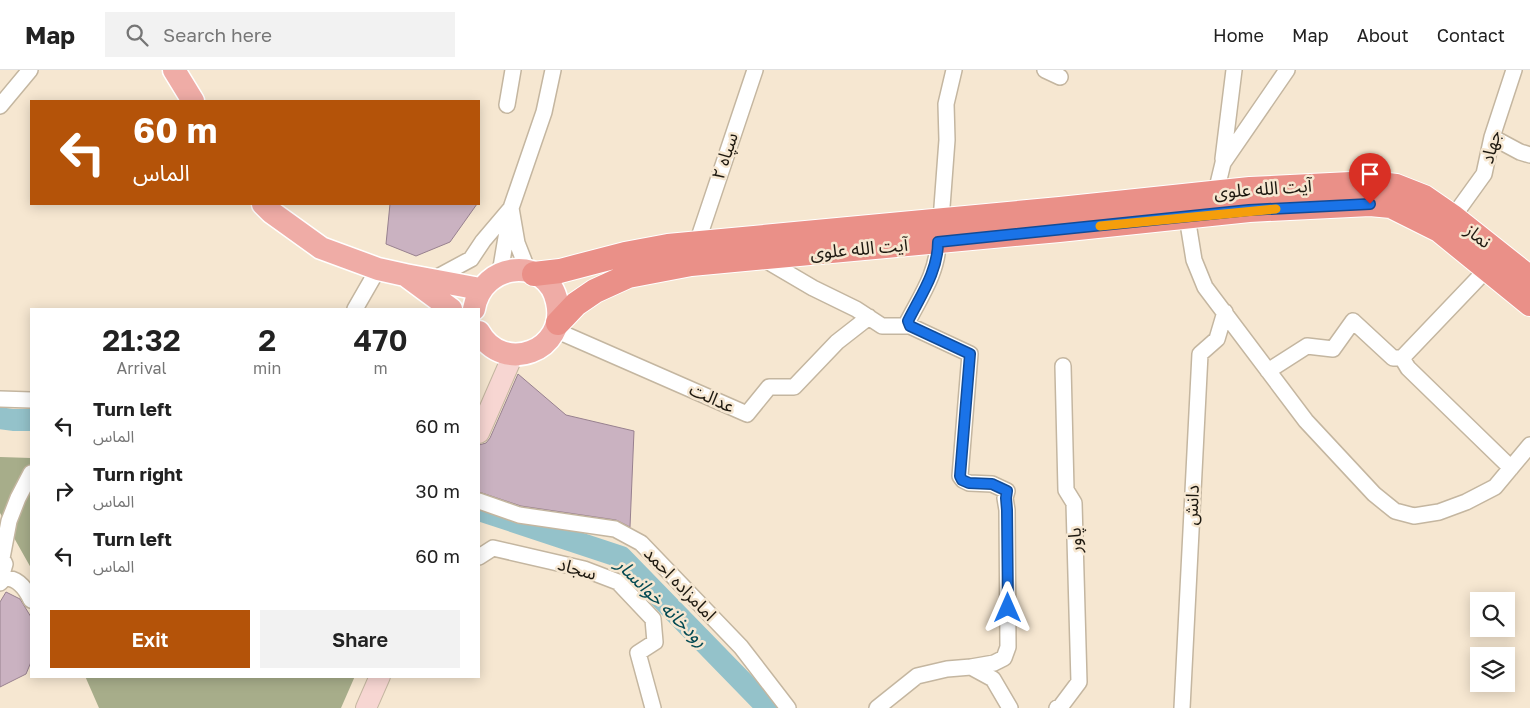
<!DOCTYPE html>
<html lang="en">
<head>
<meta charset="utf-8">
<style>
	body { margin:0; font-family:"Golos Text","Noto Sans Arabic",sans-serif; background:#f2f2f2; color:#222; height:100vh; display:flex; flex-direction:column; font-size:19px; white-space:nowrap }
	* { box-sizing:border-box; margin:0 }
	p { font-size:16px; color:#767676 }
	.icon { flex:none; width:28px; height:28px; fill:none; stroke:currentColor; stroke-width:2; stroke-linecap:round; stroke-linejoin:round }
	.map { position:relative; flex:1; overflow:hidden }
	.panel { position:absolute; left:30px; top:238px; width:450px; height:370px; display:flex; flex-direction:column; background:#fff; border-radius:0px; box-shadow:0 2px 12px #0003 }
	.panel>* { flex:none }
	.hud { position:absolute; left:30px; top:30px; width:450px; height:105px; border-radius:0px; box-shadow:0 2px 12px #0003; background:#b45309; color:#fff; overflow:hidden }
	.controls { position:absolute; left:1470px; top:522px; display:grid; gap:10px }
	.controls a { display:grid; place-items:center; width:45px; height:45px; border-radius:0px; background:#fff; box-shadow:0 2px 12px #0003; font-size:25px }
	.pin { position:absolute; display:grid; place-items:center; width:42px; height:42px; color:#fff; margin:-51px -21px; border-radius:50% 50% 50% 0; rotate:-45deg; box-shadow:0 0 5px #0007 }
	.pin .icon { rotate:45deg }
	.me { position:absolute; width:55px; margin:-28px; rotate:0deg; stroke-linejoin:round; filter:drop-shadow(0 0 4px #0008) }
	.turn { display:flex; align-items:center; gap:18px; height:105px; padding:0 20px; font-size:22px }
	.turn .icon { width:65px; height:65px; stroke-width:2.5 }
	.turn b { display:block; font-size:35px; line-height:42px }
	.eta { display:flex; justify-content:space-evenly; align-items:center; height:85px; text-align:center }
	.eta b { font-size:30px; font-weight:600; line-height:35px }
	.cta { display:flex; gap:10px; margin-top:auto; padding:10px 20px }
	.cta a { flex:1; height:58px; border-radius:0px; background:#b45309; color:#fff; font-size:20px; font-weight:600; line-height:58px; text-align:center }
	.cta a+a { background:#f2f2f2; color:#222 }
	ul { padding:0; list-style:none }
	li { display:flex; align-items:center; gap:15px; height:65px; padding:0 20px }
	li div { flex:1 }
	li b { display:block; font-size:19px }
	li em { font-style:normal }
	header { display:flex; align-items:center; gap:30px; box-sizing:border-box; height:70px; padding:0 25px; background:#fff; border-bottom:1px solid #e0e0e0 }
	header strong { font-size:24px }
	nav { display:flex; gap:28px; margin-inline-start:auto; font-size:18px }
	.search { width:350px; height:45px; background:#f2f2f2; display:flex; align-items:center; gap:12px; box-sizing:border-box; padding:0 18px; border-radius:0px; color:#767676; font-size:19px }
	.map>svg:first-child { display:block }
</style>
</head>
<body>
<header>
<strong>Map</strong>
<div class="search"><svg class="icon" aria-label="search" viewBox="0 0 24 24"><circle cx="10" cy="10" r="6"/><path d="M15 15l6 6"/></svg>Search here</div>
<nav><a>Home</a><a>Map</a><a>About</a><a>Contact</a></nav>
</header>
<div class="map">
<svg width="1530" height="638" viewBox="0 0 1530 638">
	<rect width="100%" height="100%" fill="#f6e7d1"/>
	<!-- forest -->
	<path fill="#a7ad8a" d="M0,387L31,388V498L0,443Z
		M85,606H355L341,638H99Z"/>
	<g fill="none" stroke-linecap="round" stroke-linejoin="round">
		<!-- river -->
		<path stroke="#94c2ca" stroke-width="22" d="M0,348L13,350H31
			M479,440L621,487L768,638"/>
	</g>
	<!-- building -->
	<path fill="#cab2c1" stroke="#98818f" d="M390,134H477L450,172L416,186L386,174Z
		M518,304L566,345L634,361L630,457L616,450L521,436L479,422V375L486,373L490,368Z
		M6,522L20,529L31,547V592L26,604L0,617V532Z"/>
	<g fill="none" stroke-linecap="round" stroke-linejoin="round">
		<!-- minor casing -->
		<g stroke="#c4b6a0" stroke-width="18">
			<path id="minor" d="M1045,0L1060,7
				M507,35L513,0
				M0,36L30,0
				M1492,67L1520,82L1530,85
				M1223,89L1234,0
				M1216,122L1223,93L1287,0
				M1187,147L1194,190L1205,217L1306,351L1374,424L1395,441L1414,446L1439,442L1466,432L1495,417L1530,375
				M1453,147L1484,104L1492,67L1514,0
				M941,150L947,70L946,34L954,0
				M938,172C938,201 921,226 908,251L910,256L970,284L960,406L963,410L969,413L992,414L1007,421L1005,428L1007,440L1008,577L1004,588L994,593L971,597
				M697,173L755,0
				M762,188L813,218L856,239L882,256H910
				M1487,199L1402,288L1408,298L1511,398
				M500,203L511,138L517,173L528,201
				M432,210L471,189L483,171L511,138L544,42L553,0
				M355,239L378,199
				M555,260L747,344L769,317H794L837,272L869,247
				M1268,301L1307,276L1333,279L1353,251L1393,288H1402
				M0,329L31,330
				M479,431L519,445L615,459L641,473L741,577L788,638
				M479,487L493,478L584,499L618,512L653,549L655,572L638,583L653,638
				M0,511L5,494L2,488L9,451L18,428L31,403
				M0,513L5,508C18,508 26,519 31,530
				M877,638L917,606L947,599L971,597L993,609L1010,638
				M1057,638L1061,636L1079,612L1074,433L1066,420L1063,296
				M1182,638L1200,284L1217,269L1225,242"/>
		</g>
		<!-- secondary casing -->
		<g stroke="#c4b6a0" stroke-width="22">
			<path id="secondary" d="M479,363L513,285
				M366,638L380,606"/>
		</g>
		<!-- primary casing -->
		<g stroke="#fff" stroke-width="25">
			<path id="primary" d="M174,0L193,31
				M263,134L271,142L321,178L378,199L405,205
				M451,239L405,205L480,219
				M474,239C482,191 548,186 557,232C568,281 503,305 479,262"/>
		</g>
		<!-- trunk casing -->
		<g stroke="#fff" stroke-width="26">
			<path id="trunk" d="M534,204L560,201L625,184L668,176L1060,139L1250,119L1371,113L1396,116L1424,127L1453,147L1530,208
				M558,253L576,234L595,221L628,206L691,194L1059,160L1249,140L1370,134L1391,136L1439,160L1530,234"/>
		</g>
		<!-- minor -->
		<use href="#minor" stroke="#fff" stroke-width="15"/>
		<!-- secondary -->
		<use href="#secondary" stroke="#f7d6d2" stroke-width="20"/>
		<!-- primary -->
		<use href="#primary" stroke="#efaca6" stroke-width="22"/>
		<!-- trunk -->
		<use href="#trunk" stroke="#ea9088" stroke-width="24"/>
	</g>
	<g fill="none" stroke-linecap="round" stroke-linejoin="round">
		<!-- route casing -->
		<g stroke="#114b97" stroke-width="12">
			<path id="route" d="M1008,538L1007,440L1006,428L1007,421L992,414L969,413L962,410L960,406L970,284L910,256L908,251C921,225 938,201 938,172L1249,140L1370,134"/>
		</g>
		<!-- route -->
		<use href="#route" stroke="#1a73e8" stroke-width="9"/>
		<!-- slow -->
		<path stroke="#f59e0b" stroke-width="9" d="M1100,156L1276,139"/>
	</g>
	<g text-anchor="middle" stroke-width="5" stroke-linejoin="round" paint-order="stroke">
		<!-- street labels -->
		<g font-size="18" fill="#1e1910" stroke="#f6e7d1">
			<text transform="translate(1491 77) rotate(-75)" y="6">جهاد</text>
			<text transform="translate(725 86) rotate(-72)" y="6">سپاه ۲</text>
			<text transform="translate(1263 119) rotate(-4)" y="6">آیت الله علوی</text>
			<text transform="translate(1478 166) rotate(38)" y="6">نماز</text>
			<text transform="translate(859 179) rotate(-5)" y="6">آیت الله علوی</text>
			<text transform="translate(712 328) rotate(24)" y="6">عدالت</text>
			<text transform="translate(1192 435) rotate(-87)" y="6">دانش</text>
			<text transform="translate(1075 470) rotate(-92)" y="6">پاور</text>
			<text transform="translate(577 499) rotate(16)" y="6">سجاد</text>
			<text transform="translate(680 514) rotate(46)" y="6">امامزاده احمد</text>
		</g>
		<!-- water labels -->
		<g font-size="19" font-style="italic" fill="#024952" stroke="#f6e7d1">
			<text transform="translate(662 532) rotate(44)" y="7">رودخانه خوانسار</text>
		</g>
	</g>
</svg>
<div class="controls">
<a><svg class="icon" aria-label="search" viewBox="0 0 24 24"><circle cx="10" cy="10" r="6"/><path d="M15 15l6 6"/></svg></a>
<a><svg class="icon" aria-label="layers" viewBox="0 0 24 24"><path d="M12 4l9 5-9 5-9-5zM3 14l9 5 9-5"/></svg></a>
</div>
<div class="pin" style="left:1370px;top:134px;background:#d93025"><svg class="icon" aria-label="arrive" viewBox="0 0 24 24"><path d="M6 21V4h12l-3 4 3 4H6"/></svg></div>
<svg class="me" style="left:1008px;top:538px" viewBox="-20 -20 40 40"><path d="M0-17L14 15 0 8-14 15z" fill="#1a73e8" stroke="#fff" stroke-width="4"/></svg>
<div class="hud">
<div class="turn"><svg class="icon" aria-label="left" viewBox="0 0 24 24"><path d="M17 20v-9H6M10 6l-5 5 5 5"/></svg><div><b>60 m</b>الماس</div></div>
</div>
<section class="panel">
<div class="eta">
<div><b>21:32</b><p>Arrival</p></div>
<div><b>2</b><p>min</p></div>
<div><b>470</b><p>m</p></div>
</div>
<ul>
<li><svg class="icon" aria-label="left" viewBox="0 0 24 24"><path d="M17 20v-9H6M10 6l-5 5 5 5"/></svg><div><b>Turn left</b><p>الماس</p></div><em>60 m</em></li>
<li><svg class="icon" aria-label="right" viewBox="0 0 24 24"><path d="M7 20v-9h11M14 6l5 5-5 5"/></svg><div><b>Turn right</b><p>الماس</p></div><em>30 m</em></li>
<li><svg class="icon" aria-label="left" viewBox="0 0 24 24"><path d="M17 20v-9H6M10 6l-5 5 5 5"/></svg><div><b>Turn left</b><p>الماس</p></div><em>60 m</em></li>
</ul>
<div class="cta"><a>Exit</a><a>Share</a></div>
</section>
</div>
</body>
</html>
